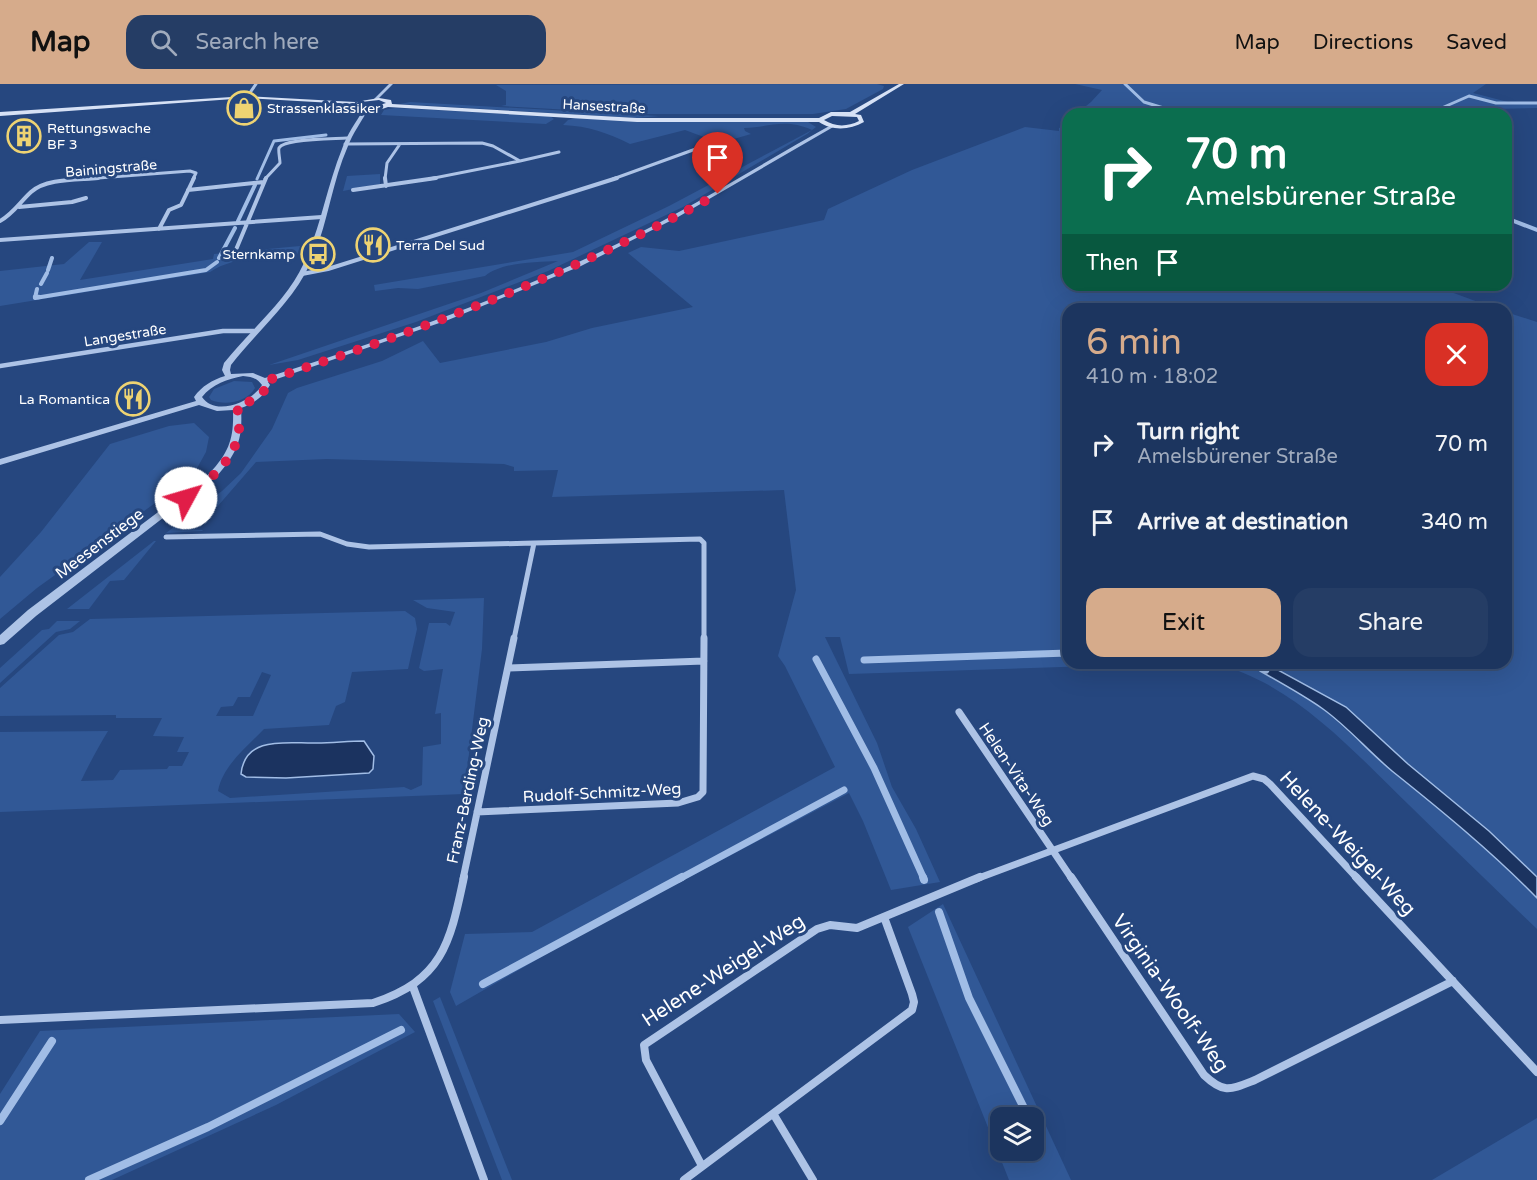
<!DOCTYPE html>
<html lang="en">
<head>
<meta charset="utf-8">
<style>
	body { margin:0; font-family:"Varela Round",sans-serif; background:#253d65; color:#f1f3f6; height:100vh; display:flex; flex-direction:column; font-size:22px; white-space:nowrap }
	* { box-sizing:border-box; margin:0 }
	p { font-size:20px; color:#a0abbd }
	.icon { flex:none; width:33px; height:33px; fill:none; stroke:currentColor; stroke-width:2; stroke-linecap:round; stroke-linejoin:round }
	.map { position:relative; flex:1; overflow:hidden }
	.side { position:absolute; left:1062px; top:219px; width:450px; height:366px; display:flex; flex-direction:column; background:#1c355f; border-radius:18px; box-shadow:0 6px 24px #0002,0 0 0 2px #3a5074 }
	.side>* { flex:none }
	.guide { position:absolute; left:1062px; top:24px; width:450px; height:183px; border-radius:18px; box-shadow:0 6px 24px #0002,0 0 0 2px #3a5074; background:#0b6e4f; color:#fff; overflow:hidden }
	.controls { position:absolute; left:990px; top:1023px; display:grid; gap:12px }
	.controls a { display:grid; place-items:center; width:54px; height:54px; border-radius:12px; background:#1c355f; box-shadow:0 6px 24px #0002,0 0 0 2px #3a5074; font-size:30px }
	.pin { position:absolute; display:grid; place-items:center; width:51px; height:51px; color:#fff; margin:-62px -26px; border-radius:50% 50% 50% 0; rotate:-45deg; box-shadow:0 0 6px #0007 }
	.pin .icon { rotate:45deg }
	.me { position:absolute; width:66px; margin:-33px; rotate:51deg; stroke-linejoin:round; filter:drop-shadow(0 0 4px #0008) }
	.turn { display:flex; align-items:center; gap:21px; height:126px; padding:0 24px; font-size:27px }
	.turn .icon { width:78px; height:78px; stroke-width:2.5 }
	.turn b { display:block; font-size:42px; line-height:51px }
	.then { display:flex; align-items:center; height:57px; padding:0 24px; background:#0003; gap:12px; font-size:22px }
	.round { display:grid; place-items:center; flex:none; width:63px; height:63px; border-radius:18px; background:#253d65 }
	.overview { display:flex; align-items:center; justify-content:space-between; height:102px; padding:0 24px }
	h1 { font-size:36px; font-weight:600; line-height:45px; color:#d6ab8b }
	.action { display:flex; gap:12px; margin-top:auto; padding:12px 24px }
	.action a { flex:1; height:69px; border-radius:18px; background:#d6ab8b; color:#111; font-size:24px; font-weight:600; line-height:69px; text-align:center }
	.action a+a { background:#253d65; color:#f1f3f6 }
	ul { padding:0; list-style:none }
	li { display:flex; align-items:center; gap:18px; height:78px; padding:0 24px }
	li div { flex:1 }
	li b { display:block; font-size:22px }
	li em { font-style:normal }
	header { display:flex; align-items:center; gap:36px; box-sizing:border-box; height:84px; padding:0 30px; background:#d6ab8b; color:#111 }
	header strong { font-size:28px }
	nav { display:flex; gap:33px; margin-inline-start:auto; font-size:21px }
	.search { width:420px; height:54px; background:#253d65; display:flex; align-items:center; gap:15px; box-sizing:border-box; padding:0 21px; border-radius:18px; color:#a0abbd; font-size:22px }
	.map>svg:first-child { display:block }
</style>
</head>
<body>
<header>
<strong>Map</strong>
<div class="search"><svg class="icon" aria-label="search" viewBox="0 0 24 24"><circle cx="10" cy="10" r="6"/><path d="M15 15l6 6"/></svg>Search here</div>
<nav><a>Map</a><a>Directions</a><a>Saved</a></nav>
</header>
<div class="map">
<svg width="1537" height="1096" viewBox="0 0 1537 1096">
	<rect width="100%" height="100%" fill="#26477f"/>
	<!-- green -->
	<path fill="#315896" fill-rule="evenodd" d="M877,0L884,2L883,5L846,25L813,30H643L501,22L506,21V7L496,1Z
		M1075,0H1486L1473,9L1508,18H1537V24L1444,26L1435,30H1076L1091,18L1102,6Z
		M410,18L658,32H659L637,34L400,20Z
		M395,24L550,32L554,35L546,40L381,31L384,26Z
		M575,34L808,38L816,43L807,50L683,123L548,187L416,238L298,276L269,281L481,209L558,177C537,178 502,178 485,192L418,205L398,204L375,207L374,201L573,168L669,122L812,46C785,34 770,43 744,44L745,47L751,50L720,59L685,46L630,60C608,49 588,42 563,41L568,36Z
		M1068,34V201H1432L1497,225H1068V579H1184L849,590L840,553H825L877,659L892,703L916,745L940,798L891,806L863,737L849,709L578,852L456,922L450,908L465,850L532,848L835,683L785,582L778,572L796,506L784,406L552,413L558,386L514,387V383L504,380L327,375L256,378L217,423L203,425L190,445L203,446L202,447L166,449L222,407L241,389L272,345L288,309L297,304L382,277L423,257L440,279L546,258L592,244L693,223L628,169L641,163L679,167L824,136L828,125L912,86L1025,43L1059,47V44L1062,43L1061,37Z
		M380,90V100L343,107L347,92Z
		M89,158H102L80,196L213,175L214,170L300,162L297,171C269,173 234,172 210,188L0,222V187L64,180Z
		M1506,228L1537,238V793L1489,746L1408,680L1346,623L1263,579H1506Z
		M234,297L252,298L255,304C247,318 226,322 211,316L209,313L214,305Z
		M194,339L209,353L206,368L196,386L183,399L37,504L0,535V493L41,448L110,360L169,342Z
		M154,457H156L124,496L110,497L89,525H67Z
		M484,514L482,565L464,710L0,728V648L108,647C98,664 89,680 81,697L113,696L120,686L167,685L169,682H182L189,668H177L184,653L153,652L162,634H116V631L0,632V604L59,551L73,548L90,535L405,527L415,534L417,545L408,585L352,588L345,618L336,622L329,641L264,645C247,663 223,681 218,707L230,714L404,703L411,706L422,701L423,663L441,660V629L435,630L443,585L424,587L419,584L429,539H446L450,542L455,528L427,524L413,516ZM262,588L271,591L253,632H216L221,623L233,622L238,613H250Z
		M57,537H80L70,545L56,548L0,599V584L42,546L49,545Z
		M1212,579H1259L1260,587L1323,625L1389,684L1435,720L1509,785L1537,814V845C1494,804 1452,763 1409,721C1352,666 1292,597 1212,579Z
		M943,820L1071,1096H1009L908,843ZM1000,1034H1034V1066H1000Z
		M440,913L512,1096H502L433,917Z
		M399,930L415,948L276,1021L112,1096H0V1010L40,947Z
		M1537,1034V1096H1432Z"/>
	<!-- water -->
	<path fill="#1b3360" stroke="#a1bde6" stroke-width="1.5" d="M1259,579L1267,580L1346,623L1408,680L1489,747L1537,793V814C1492,768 1442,727 1392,687C1368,667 1348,643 1323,625C1303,611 1281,599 1260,587Z
		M364,657L374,672L373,685L369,689L286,694L246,693L241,690C245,650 290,660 317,659C333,659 348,657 364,657Z"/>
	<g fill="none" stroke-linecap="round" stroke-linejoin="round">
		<!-- stream-far4 -->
		<path stroke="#a1bde6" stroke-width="3" d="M1125,0L1144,18L1183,30
			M1428,30L1469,12L1496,19H1537
			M257,95L274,57L326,51"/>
		<!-- stream-far3 -->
		<path stroke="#a1bde6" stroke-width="4" d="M1506,134L1537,146
			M238,137L255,101
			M219,174L235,144
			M48,186L52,174
			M41,200L47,189
			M37,205L35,214L206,186L217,178"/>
		<!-- stream-far2 -->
		<path stroke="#a1bde6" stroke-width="4.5" d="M35,213H39"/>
		<!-- stream-far1 -->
		<path stroke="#a1bde6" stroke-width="7" d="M816,575L874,684L924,795
			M864,576L1068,569
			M1250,579L1266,586
			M679,795L844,706"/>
		<!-- stream -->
		<path stroke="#a1bde6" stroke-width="8" d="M923,793L924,796
			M939,828L969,914L1029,1034
			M483,900L682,793
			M0,1037L52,957
			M1034,1043L1039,1055
			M89,1096L208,1043L401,946"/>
		<!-- minor-far5 -->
		<path stroke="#adc3e6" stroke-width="3" d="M247,13L256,0
			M345,60L482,59L493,62L520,77L559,68
			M85,95L190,87L196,89L193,95
			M265,95L280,79C280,75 278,67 279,64C284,54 336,55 347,54
			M385,95L387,79L400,60
			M429,95L520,77
			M613,95L704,62"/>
		<!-- minor-far4 -->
		<path stroke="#adc3e6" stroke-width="4" d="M385,94L386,102
			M188,106L264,98
			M353,106L436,94
			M19,123L72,118L86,114
			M0,137C13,130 20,118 31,108C46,94 78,96 98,94
			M159,145L169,126L181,121L194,94
			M0,156L322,133
			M235,168L266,94
			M302,190L328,185L617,94"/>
		<!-- minor-far3 -->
		<path stroke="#adc3e6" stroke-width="4.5" d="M0,282L223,247H254"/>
		<!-- minor-far2 -->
		<path stroke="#adc3e6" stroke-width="5" d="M166,453L320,450L347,460L369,463L534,459L514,555
			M534,459L700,455L704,459V555"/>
		<!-- minor-far1 -->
		<path stroke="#adc3e6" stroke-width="7" d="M509,584L704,577
			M959,628L1072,795
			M477,728L678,719L698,713L703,708L704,554
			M463,795L514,554
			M976,795L1253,692L1264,695L1270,700L1358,795"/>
		<!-- minor -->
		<path stroke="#adc3e6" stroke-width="8" d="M1071,793L1204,991C1224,1010 1230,1006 1255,996L1453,897
			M1356,793L1537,988
			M413,903L484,1096
			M0,936L373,919C443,896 450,859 464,793
			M774,1031L813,1096
			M702,1082L646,976L644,961L817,845L830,841L857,844L980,793
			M684,1096L912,926L914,918L912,910L884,833"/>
		<!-- tertiary -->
		<path fill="#adc3e6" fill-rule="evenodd" d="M389,0H393L377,16H373Z
			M364,25L368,26C361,38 353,49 348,62C331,100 328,142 310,180C292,219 257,247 231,281L230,286L231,290L253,289L265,294C386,255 507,214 621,158C693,123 761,80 831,41L835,42L678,133L581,182L448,236L268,298L270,301C263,313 254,319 241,324C243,356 237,369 216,393L36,532L4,560L0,561V551L28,526L210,389C229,368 234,355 233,326L217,327L199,321L0,381V375L196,317L194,313C202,302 212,296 225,292L222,286L224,279C250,246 286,218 304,179C321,142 327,102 342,65C347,50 356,38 364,25ZM243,292C252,293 257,294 262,301C252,318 215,333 202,313C212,300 228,295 243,292Z"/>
		<!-- secondary -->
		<path fill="#d6e1f5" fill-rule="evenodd" d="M899,0H904L855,30L861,31L864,38C850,46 832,47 819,38H637L388,23C375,28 361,30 348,22L350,20L247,14L0,32V28L247,12L355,18L379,14L391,16L392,20L637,34H819L831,28H850ZM379,16L386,19L370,24L355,22L361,18ZM832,32L857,33L859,37C847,43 835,43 824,36Z"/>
	</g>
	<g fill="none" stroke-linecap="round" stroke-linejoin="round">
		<!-- route -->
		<path stroke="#e11d48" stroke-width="10" stroke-dasharray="0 18" d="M186,414C208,397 237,375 239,345C240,338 238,329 237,322C249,318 269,312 265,297C421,246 573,190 718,110"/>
	</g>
	<!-- icons -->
	<defs>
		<g id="shop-ring" transform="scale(1.725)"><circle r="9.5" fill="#26477f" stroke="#eed372" stroke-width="1.5"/><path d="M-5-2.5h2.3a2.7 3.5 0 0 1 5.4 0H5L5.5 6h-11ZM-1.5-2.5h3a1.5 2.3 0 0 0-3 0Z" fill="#eed372"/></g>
		<g id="building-ring" transform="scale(1.725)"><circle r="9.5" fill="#26477f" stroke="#eed372" stroke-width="1.5"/><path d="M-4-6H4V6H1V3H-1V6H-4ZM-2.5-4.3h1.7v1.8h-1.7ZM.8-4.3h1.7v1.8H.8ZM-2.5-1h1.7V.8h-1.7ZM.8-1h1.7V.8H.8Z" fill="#eed372"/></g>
		<g id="restaurant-ring" transform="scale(1.725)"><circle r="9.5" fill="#26477f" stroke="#eed372" stroke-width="1.5"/><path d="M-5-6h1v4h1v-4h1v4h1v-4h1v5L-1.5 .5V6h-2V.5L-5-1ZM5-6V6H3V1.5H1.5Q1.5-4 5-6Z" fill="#eed372"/></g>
		<g id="bus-ring" transform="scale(1.725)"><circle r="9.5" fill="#26477f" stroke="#eed372" stroke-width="1.5"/><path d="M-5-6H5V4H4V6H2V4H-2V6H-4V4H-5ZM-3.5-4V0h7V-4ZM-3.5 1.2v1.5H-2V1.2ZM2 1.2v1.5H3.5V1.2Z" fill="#eed372"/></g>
	</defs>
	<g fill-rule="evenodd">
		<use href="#shop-ring" x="244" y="24"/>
		<use href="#building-ring" x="24" y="52"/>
		<use href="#restaurant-ring" x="373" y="161"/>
		<use href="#bus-ring" x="318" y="170"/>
		<use href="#restaurant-ring" x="133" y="315"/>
	</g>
	<g text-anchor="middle" stroke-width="6" stroke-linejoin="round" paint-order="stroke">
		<!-- far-street labels -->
		<g font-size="14" fill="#fff" stroke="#26477f">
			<text transform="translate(604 22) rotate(3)" y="5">Hansestraße</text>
			<text transform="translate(111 84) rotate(-5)" y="5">Bainingstraße</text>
			<text transform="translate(125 251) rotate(-9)" y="5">Langestraße</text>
		</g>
		<!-- far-poi labels -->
		<g font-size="14" fill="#fff" stroke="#26477f" text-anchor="start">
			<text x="267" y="29">Strassenklassiker</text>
			<text x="47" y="49">Rettungswache<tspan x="47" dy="16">BF 3</tspan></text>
			<text x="396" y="166">Terra Del Sud</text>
			<text x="295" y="175" text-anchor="end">Sternkamp</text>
			<text x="110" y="320" text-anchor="end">La Romantica</text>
		</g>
		<!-- street labels -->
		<g font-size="16" fill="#fff" stroke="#26477f">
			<text transform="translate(99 459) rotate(-37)" y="6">Meesenstiege</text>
			<text transform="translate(1017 690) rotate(56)" y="6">Helen-Vita-Weg</text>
			<text transform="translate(467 706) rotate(-78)" y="6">Franz-Berding-Weg</text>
			<text transform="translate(602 708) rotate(-3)" y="6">Rudolf-Schmitz-Weg</text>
		</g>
		<!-- near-street labels -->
		<g font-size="20" fill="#fff" stroke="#26477f">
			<text transform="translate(1348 759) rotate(47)" y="7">Helene-Weigel-Weg</text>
			<text transform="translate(723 886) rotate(-33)" y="7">Helene-Weigel-Weg</text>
			<text transform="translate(1171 909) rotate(55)" y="7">Virginia-Woolf-Weg</text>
		</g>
	</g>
</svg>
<div class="controls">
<a><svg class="icon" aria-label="layers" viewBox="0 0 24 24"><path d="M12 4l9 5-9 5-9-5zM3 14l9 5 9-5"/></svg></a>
</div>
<div class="pin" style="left:718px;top:110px;background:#d93025"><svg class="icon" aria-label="arrive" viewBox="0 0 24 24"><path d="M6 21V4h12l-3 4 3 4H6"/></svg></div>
<svg class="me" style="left:186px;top:414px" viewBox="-20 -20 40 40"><circle r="19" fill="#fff"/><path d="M0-13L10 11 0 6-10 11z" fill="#e11d48"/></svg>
<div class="guide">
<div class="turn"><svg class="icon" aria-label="right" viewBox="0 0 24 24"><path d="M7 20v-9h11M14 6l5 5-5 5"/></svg><div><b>70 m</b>Amelsbürener Straße</div></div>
<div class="then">Then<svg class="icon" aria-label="arrive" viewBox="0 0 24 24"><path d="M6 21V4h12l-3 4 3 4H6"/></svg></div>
</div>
<section class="side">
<div class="overview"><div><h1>6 min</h1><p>410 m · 18:02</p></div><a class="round" style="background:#d93025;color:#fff"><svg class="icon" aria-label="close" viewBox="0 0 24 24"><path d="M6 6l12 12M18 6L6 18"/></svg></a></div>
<ul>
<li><svg class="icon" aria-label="right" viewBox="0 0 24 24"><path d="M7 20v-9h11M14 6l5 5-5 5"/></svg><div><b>Turn right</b><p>Amelsbürener Straße</p></div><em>70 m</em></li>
<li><svg class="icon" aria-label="arrive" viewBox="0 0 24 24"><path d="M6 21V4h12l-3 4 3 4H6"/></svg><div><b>Arrive at destination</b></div><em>340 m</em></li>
</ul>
<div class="action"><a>Exit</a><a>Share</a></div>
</section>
</div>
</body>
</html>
